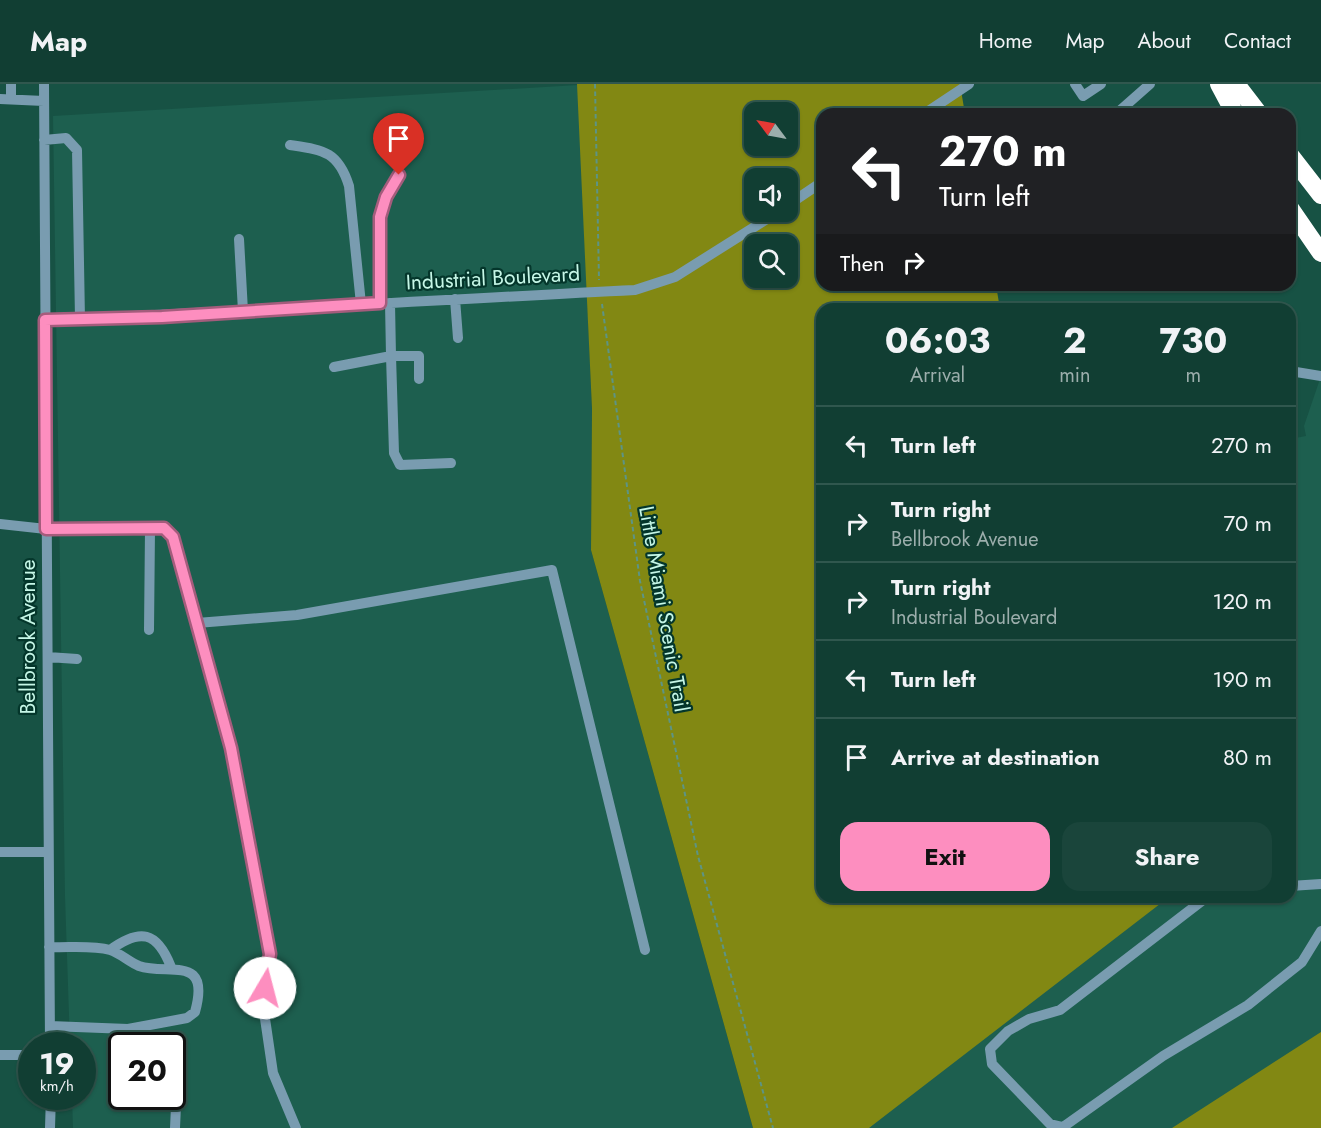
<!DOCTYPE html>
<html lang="en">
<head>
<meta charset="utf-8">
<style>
	body { margin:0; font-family:Jost,sans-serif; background:#1a453b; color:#f1f3f6; height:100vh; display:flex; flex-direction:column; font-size:22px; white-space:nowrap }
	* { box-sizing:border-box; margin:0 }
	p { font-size:20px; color:#9caeac }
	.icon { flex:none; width:33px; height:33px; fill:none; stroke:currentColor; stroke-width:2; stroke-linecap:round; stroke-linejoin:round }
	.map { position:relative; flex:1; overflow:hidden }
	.panel { position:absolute; left:816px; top:219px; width:480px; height:600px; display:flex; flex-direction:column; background:#113e33; border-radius:18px; box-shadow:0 2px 4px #0004,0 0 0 2px #30574e }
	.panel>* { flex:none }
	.top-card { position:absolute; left:816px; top:24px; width:480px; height:183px; border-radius:18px; box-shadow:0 2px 4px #0004,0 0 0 2px #30574e; background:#202124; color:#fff; overflow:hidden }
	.needle { width:39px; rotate:302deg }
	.fabs { position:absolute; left:744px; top:18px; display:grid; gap:12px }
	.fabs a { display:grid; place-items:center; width:54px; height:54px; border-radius:12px; background:#113e33; box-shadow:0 2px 4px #0004,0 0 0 2px #30574e; font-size:30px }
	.speed { position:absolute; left:18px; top:948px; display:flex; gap:12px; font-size:30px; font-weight:700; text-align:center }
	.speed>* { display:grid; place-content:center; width:78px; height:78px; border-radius:50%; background:#113e33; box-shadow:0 2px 4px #0004,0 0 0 2px #30574e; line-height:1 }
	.speed small { font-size:15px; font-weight:400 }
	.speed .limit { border:3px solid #111; border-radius:9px; background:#fff; color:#111 }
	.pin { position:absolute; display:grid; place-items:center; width:51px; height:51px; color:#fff; margin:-62px -26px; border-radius:50% 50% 50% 0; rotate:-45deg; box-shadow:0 0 6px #0007 }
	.pin .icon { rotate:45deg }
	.me { position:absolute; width:66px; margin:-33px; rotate:8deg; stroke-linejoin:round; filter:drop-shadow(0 0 4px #0008) }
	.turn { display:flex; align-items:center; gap:21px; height:126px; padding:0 24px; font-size:27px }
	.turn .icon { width:78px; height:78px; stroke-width:2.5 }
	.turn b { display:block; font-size:42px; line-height:51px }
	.then { display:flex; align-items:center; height:57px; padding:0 24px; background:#0003; gap:12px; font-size:22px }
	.eta { display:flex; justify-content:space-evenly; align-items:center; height:102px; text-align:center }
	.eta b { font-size:36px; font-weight:700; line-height:42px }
	.cta { display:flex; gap:12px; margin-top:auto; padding:12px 24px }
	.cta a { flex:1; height:69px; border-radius:18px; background:#fd8ebf; color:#111; font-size:24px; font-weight:700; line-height:69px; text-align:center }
	.cta a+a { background:#1a453b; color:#f1f3f6 }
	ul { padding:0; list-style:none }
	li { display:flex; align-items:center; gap:18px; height:78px; padding:0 24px; border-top:2px solid #30574e }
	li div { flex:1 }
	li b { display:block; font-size:22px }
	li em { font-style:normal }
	header { display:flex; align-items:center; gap:36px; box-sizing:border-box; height:84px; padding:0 30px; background:#113e33; border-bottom:2px solid #30574e }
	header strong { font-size:28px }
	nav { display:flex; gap:33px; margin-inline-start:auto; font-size:21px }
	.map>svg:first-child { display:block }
</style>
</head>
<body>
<header>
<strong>Map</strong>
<nav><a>Home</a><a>Map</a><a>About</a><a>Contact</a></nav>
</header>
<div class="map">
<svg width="1321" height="1044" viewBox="0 0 1321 1044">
	<rect width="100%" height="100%" fill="#175244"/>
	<!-- built -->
	<path fill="#1d5f4f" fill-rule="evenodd" d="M578,1L592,325L591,466L753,1044H73L72,1013L82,1012V962L70,961L65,812L53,32ZM122,962H172V1012H122Z
		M1321,292V991L1255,1044H802L1124,813H1290V355L1306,352L1304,342Z"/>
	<!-- forest -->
	<path fill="#828813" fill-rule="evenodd" d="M577,0H960L965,30H822V201H996L1000,225H822V813H1169L869,1044H753L591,466L592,325ZM754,28H788V62H754ZM754,94H788V128H754ZM754,160H788V194H754Z
		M1321,948V1044H1172Z"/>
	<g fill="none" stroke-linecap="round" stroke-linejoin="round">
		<!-- path -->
		<path stroke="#5d9485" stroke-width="2" stroke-dasharray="4.5 3" stroke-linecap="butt" d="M595,0L599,196
			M602,220L640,497L698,772L773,1044"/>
		<!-- minor -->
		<path stroke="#799cb0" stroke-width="10" d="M44,0L50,962
			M1075,0L1083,12L1101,0
			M0,15L44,17
			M11,15V0
			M924,30L969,0
			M1116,30L1150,0
			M44,56L66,54L77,66L80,235
			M290,61C323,66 338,67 349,102L361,220
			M788,121L822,98
			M239,155L243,227
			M455,215L458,254
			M380,219V133L385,113L399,91
			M45,236C242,228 438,216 635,206L675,193L778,128
			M334,283L391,272L390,219
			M1290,287L1321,292
			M419,295V272H391L394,369L400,381L451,379
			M0,440L46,445L164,444L173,453L231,664L270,870L263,921L273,989L296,1044
			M197,539L297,531L552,486L645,866
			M149,546L150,445
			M48,573L77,575
			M0,768H48
			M1290,802L1321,800
			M1207,813L1060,926L1029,935L1008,947L990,965L992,980L1050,1040L1063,1043L1163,972L1248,921L1302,878L1321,847
			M49,863C68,864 92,861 110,866C120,869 129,878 139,882C169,892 211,870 195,928L187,934L128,945
			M110,866C140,844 157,847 171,883
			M50,942L128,945L142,955L143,962
			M0,971H32
			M172,1012L176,1022L175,1044
			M50,1044L51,1012"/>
		<!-- highway -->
		<path stroke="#fff" stroke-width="18" d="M1219,0L1235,30
			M1236,0L1259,30
			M1290,71L1321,111
			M1290,124L1321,169"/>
	</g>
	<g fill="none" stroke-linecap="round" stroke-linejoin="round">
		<!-- route casing -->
		<g stroke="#a45c7c" stroke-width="15">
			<path id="route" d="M265,904L270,870L231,664L173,453L164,444L46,445L45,236L162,233L380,219V133L386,113L399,91"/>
		</g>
		<!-- route -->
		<use href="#route" stroke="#fd8ebf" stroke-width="10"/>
	</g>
	<g text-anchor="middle" stroke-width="4.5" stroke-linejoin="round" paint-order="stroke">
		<!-- street labels -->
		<g font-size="21" fill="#c6f7e7" stroke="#04362b">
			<text transform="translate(493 194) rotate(-3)" y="7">Industrial Boulevard</text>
			<text transform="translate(664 525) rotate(80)" y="7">Little Miami Scenic Trail</text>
			<text transform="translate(28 553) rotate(-90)" y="7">Bellbrook Avenue</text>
		</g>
	</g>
</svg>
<div class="fabs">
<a><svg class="needle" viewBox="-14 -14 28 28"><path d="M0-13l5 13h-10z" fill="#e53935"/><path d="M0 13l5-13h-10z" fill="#9caeac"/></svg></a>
<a><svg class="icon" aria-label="sound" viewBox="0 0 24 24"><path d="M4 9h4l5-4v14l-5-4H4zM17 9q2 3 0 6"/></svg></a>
<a><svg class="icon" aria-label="search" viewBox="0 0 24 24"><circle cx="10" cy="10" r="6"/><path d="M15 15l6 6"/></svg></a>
</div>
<div class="speed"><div>19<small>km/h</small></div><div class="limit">20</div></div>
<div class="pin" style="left:399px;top:91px;background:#d93025"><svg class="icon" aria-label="arrive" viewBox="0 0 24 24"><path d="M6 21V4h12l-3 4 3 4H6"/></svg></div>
<svg class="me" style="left:265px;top:904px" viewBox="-20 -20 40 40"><circle r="19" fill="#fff"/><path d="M0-13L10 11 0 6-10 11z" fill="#fd8ebf"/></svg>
<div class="top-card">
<div class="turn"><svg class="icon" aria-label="left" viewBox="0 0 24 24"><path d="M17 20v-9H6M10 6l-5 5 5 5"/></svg><div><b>270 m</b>Turn left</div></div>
<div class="then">Then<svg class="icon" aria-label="right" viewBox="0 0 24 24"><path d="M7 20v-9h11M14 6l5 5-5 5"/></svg></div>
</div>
<section class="panel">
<div class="eta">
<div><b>06:03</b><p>Arrival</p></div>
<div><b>2</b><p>min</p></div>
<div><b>730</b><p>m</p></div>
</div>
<ul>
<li><svg class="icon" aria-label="left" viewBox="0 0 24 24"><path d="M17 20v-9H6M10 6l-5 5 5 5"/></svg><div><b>Turn left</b></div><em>270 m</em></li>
<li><svg class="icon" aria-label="right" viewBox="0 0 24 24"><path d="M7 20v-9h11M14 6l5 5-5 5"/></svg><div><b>Turn right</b><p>Bellbrook Avenue</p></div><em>70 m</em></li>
<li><svg class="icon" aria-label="right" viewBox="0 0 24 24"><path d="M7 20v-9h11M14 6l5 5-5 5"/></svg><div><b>Turn right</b><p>Industrial Boulevard</p></div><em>120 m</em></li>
<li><svg class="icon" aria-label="left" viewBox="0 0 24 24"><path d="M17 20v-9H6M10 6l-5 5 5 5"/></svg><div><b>Turn left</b></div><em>190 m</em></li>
<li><svg class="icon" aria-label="arrive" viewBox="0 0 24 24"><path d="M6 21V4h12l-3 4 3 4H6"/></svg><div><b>Arrive at destination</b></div><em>80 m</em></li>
</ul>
<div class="cta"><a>Exit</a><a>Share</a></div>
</section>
</div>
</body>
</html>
